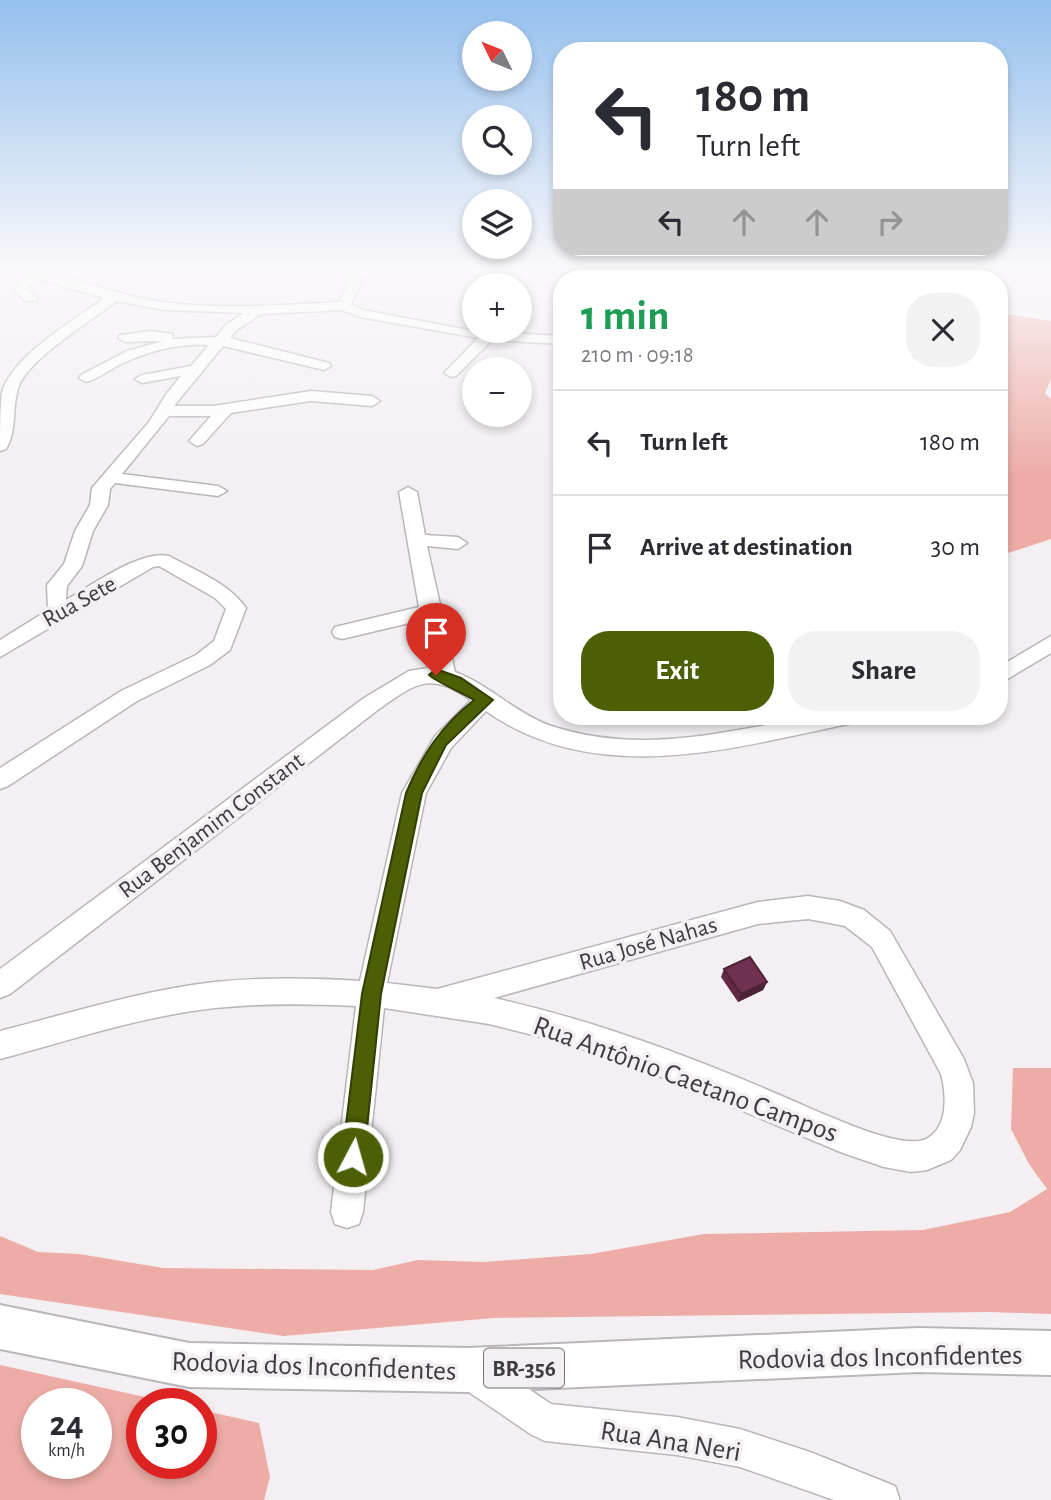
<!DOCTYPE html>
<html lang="en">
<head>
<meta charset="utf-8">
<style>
	body { margin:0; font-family:"Alegreya Sans",sans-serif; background:#f2f2f3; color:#2b2b33; height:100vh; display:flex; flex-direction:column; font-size:26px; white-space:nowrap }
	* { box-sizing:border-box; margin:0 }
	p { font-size:23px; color:#7c7c81 }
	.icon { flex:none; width:38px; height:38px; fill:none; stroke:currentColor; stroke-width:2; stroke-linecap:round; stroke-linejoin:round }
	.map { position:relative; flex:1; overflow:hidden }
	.side { position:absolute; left:553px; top:270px; width:455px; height:455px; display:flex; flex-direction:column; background:#fff; border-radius:28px; box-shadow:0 4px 10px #0003 }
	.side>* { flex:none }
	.banner { position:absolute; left:553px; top:42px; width:455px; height:214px; border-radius:28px; box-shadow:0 4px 10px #0003; background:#fff; color:#2b2b33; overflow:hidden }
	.needle { width:46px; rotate:313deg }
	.fabs { position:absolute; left:462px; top:21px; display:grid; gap:14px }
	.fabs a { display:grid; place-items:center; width:70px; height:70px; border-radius:50%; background:#fff; box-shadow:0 4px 10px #0003; font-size:35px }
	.speed { position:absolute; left:21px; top:1388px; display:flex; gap:14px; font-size:35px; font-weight:700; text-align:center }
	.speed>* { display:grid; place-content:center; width:91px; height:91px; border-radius:50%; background:#fff; box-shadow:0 4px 10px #0003; line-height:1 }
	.speed small { font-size:18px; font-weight:400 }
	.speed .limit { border:10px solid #d22; background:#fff; color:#111 }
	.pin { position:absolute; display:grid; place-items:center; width:60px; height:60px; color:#fff; margin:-72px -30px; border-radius:50% 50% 50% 0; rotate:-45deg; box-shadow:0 0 7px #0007 }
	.pin .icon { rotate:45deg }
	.me { position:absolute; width:77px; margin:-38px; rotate:6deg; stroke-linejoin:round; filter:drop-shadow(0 0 5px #0008) }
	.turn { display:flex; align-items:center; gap:24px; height:147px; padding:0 28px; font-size:32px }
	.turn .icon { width:91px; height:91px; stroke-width:2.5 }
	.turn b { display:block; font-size:49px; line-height:60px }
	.lanes { display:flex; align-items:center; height:66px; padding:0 28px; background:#0003; justify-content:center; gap:35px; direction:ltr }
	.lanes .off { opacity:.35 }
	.round { display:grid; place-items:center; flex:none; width:74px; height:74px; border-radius:28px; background:#f2f2f3 }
	.headline { display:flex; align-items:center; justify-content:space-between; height:119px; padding:0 28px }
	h1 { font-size:42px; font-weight:600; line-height:52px; color:#1e9e55 }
	.button { display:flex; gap:14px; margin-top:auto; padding:14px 28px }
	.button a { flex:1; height:80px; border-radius:28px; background:#4d5f04; color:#fff; font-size:28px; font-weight:600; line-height:80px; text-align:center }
	.button a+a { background:#f2f2f3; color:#2b2b33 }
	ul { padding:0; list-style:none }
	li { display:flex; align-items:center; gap:21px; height:105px; padding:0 28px; border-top:2px solid #e1e1e2 }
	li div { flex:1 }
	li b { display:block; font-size:26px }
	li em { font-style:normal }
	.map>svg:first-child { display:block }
</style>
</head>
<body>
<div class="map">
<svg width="1051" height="1500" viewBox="0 0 1051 1500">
	<rect width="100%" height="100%" fill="#f3eff3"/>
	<!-- green -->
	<path fill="#eeaca6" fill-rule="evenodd" d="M999,313L1051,321V379L1045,393L1051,399V539L999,556Z
		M1013,1068H1051V1314L989,1312L494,1318L283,1336L0,1294V1236L38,1252L79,1254L163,1268L373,1270L418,1260L484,1262L591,1254L704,1234L923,1230L1010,1212L1047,1189L1029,1164L1011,1129Z
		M0,1365L172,1403L142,1404V1463H201V1410L259,1423L270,1477L264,1500H0ZM37,1404H96V1463H37Z"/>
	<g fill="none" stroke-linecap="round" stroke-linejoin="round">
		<!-- minor casing -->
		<g stroke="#b9b6ba" stroke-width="3">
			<path id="minor" d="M5,267C53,267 111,295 162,302C220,310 281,305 339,302L349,282L325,267H342L352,272L376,267H400L360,278L362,281L351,304L363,310L474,331L562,336V344L492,340L456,376L451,377L444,373L478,338L360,317L342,310L261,314L237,330L230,338L329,363L331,366L324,370L223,346L174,406H213L311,391L372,396L380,401L372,406L311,401L231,413L203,444L197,446L189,441L211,416H169L122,474L218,486L227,491L218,496L115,483L110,489L108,505L93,531L82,566L67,586L66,600C91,586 141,549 169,556C194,570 229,583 246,608L230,650L210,665L137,701L8,786L0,789V768L121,691L196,655L214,641L226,609L215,598L159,566L153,567L0,657V640L48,610L47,585L64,564L75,531L90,505L92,488L149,422L167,393L181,376L142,383L135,379L142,375L191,366L209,345C179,343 148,351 121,364C109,370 98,379 86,382L79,378L81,375L127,351L163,341L125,342L118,338L120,335L150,331L172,334L173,339L216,337L227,324L244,313L164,310L117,301C92,320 29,359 19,386C11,407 18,430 6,449L0,451C0,432 0,410 2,392C13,355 74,321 104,298L35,278L27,290L38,298L36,301H26L14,291L24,275Z
				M408,487L417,492L425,535L458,537L467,543L458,549L427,546L455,672C492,686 519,717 558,728C617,746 678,741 738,730C780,723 816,714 859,716L856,722L848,724C729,749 595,788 486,711L451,748L426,793L387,983L437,989L758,902L808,896L840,901L864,910L890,931L964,1059L973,1083L974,1113L971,1127L960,1150L951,1160L927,1170L911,1172L884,1167L843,1153L642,1069L565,1043L489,1024L384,1008L363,1212L359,1224L347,1228L335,1224L331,1212L356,1006C309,1004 262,1003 215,1008C142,1016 71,1040 0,1059V1031C71,1013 142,990 215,982C263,977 312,978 360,981L402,793L435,736L471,700C430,671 416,683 379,709L10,994L0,998V969L364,698L409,671L433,667L422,620L342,639L335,637L332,632L335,627L419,607L399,492ZM808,919L845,926L872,947L941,1074C946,1093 949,1125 928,1138C907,1151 843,1122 821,1113C715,1066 607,1023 494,998L758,924Z
				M1051,636V653L999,684V667Z
				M473,1355L486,1360L551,1404L677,1417L740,1429L810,1452L895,1486L900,1500H834L740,1467L677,1455L545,1441L532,1435L460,1386L455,1373L460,1360Z"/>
		</g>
		<!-- major casing -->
		<g stroke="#b9b6ba" stroke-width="4">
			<path id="major" d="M0,1305L189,1343L468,1348L918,1328L1051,1331V1375L918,1372L468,1392L189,1387L0,1349Z"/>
		</g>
		<!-- minor -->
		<use href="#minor" fill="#fff" fill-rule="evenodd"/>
		<!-- major -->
		<use href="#major" fill="#fff" fill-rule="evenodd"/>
	</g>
	<!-- wall -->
	<path fill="#602944" d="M724,969L767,982L763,990L738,1002L721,977Z"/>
	<!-- shaded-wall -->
	<path fill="#4e2237" d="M767,982L763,990L738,1002L741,994Z"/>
	<!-- building -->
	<path fill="#70304f" stroke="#4e2237" stroke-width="2" d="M750,957L767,982L741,994L724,969Z"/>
	<!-- sky -->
	<linearGradient id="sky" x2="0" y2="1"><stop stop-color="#94c0ee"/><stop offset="0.56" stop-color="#faf8fa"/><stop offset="1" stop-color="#faf8fa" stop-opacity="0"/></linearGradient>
	<rect width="1051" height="477" fill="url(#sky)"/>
	<!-- route -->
	<path fill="#4d5f04" stroke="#323e03" stroke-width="2" d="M436,669L461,678L493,700L446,745L422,793L381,994L364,1157L361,1165L353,1168L346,1165L342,1157L362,994L406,793C422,755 441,726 474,700C464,694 433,680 429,675Z"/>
	<g text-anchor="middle" stroke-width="7" stroke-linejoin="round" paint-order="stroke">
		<!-- shield labels -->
		<rect fill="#f3eff3" stroke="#747274" stroke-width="2" x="484" y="1348.5" width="80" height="39" rx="5"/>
		<g font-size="23" font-weight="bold" fill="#3d3c3e">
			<text x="524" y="1376">BR-356</text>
		</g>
		<!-- street labels -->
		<g font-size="24" fill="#3d3c3e" stroke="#f3eff3">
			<text transform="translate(79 601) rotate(-29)" y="8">Rua Sete</text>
			<text transform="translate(211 825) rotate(-37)" y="8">Rua Benjamim Constant</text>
			<text transform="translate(648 943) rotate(-16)" y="8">Rua José Nahas</text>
		</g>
		<!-- near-street labels -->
		<g font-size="28" fill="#3d3c3e" stroke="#f3eff3">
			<text transform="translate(686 1078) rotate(20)" y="10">Rua Antônio Caetano Campos</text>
			<text transform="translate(880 1356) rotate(-1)" y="10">Rodovia dos Inconfidentes</text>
			<text transform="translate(314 1365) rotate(2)" y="10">Rodovia dos Inconfidentes</text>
			<text transform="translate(671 1440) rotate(9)" y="10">Rua Ana Neri</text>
		</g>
	</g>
</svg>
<div class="fabs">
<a><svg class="needle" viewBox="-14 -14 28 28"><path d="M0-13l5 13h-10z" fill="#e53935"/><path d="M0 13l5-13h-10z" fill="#7c7c81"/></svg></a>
<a><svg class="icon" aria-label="search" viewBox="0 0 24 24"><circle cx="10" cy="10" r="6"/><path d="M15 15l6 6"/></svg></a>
<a><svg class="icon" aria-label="layers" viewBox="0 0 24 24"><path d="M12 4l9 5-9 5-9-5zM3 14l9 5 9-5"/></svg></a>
<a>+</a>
<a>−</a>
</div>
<div class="speed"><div>24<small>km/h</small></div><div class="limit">30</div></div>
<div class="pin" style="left:436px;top:675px;background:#d93025"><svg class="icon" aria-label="arrive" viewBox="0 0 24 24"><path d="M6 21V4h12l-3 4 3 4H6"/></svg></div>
<svg class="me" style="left:353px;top:1157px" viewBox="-20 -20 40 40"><circle r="17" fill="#4d5f04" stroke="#fff" stroke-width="3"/><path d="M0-11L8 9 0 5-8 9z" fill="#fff"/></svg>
<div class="banner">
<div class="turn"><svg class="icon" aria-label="left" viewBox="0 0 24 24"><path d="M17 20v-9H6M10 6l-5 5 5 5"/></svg><div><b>180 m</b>Turn left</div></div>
<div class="lanes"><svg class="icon" aria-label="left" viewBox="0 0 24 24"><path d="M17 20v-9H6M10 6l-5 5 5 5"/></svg><svg class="icon off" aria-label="ahead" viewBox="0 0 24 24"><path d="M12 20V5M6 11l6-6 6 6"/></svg><svg class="icon off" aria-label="ahead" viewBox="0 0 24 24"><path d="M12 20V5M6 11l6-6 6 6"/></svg><svg class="icon off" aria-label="right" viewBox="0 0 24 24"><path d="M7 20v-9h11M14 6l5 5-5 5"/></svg></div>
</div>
<section class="side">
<div class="headline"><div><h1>1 min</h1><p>210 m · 09:18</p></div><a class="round"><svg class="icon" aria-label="close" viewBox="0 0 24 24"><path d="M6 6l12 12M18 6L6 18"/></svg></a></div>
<ul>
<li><svg class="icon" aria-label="left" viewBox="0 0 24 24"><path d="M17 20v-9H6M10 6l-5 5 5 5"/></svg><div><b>Turn left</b></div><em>180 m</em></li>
<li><svg class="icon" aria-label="arrive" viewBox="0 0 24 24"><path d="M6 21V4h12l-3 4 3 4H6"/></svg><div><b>Arrive at destination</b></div><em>30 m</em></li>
</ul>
<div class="button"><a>Exit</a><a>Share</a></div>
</section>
</div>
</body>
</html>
